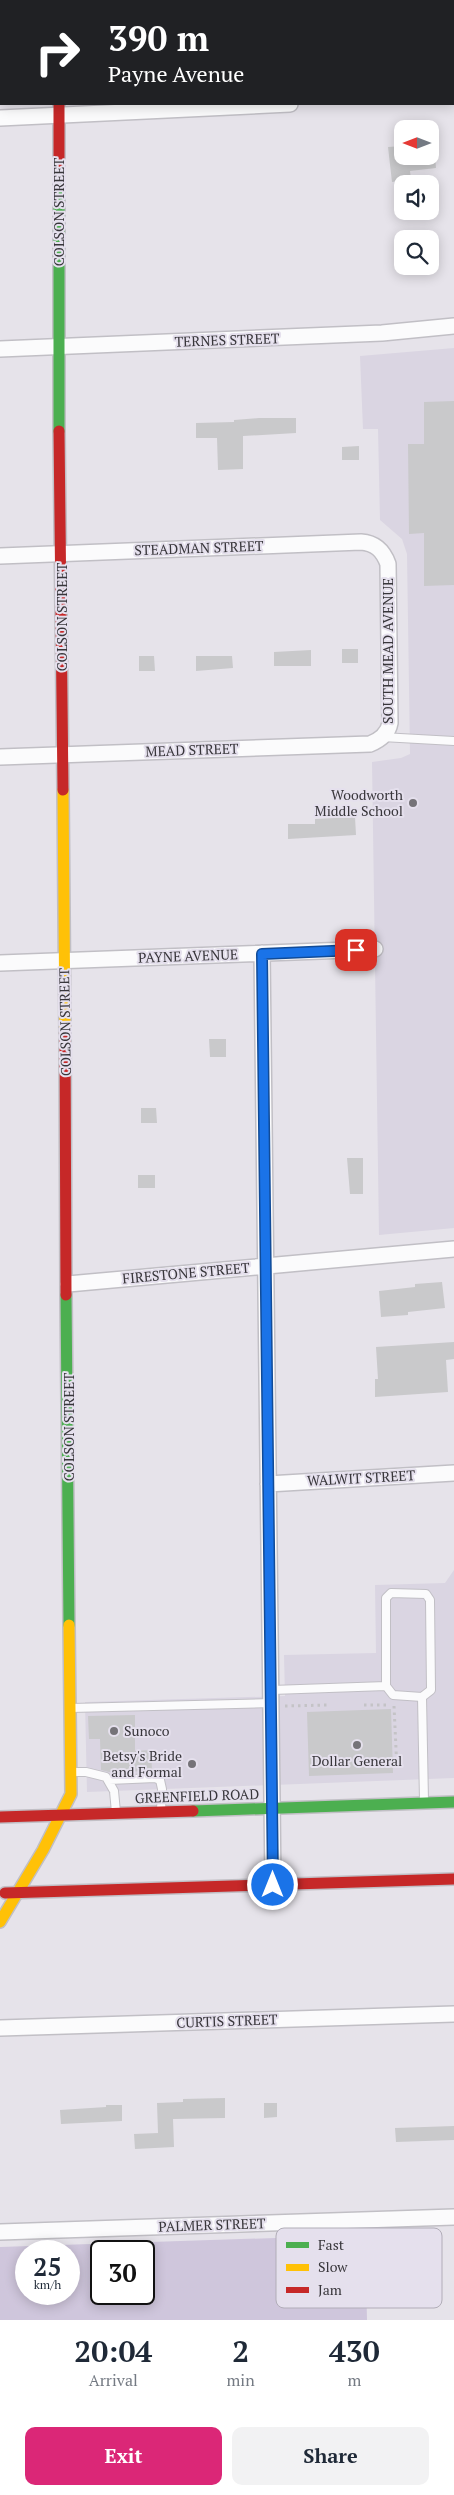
<!DOCTYPE html>
<html lang="en">
<head>
<meta charset="utf-8">
<style>
	body { margin:0; font-family:"PT Serif",serif; background:#f2f2f3; color:#1f2937; height:100vh; display:flex; flex-direction:column; font-size:19px; white-space:nowrap }
	* { box-sizing:border-box; margin:0 }
	p { font-size:16px; color:#747a83 }
	.icon { flex:none; width:28px; height:28px; fill:none; stroke:currentColor; stroke-width:2; stroke-linecap:round; stroke-linejoin:round }
	.map { position:relative; height:2320px; overflow:hidden }
	.side { display:flex; flex-direction:column; background:#fff; flex:1 }
	.side>* { flex:none }
	.hud { position:absolute; left:0px; top:0px; width:455px; height:105px; box-shadow:0 2px 12px #0003; background:#202124; color:#fff; overflow:hidden }
	.needle { width:32px; rotate:270deg }
	.tools { position:absolute; left:394px; top:120px; display:grid; gap:10px }
	.tools a { display:grid; place-items:center; width:45px; height:45px; border-radius:10px; background:#fff; box-shadow:0 2px 12px #0003; font-size:25px }
	.speed { position:absolute; left:15px; top:2240px; display:flex; gap:10px; font-size:25px; font-weight:700; text-align:center }
	.speed>* { display:grid; place-content:center; width:65px; height:65px; border-radius:50%; background:#fff; box-shadow:0 2px 12px #0003; line-height:1 }
	.speed small { font-size:12px; font-weight:400 }
	.speed .limit { border:2px solid #111; border-radius:8px; background:#fff; color:#111 }
	.pin { position:absolute; display:grid; place-items:center; width:42px; height:42px; color:#fff; margin:-21px; border-radius:10px; box-shadow:0 2px 8px #0006 }
	.me { position:absolute; width:55px; margin:-28px; rotate:0deg; stroke-linejoin:round; filter:drop-shadow(0 0 4px #0008) }
	.turn { display:flex; align-items:center; gap:18px; height:105px; padding:0 25px; font-size:22px }
	.turn .icon { width:65px; height:65px; stroke-width:2.5 }
	.turn b { display:block; font-size:35px; line-height:42px }
	.eta { display:flex; justify-content:space-evenly; align-items:center; height:85px; text-align:center }
	.eta b { font-size:30px; font-weight:600; line-height:35px }
	.button { display:flex; gap:10px; margin-top:auto; padding:10px 25px }
	.button a { flex:1; height:58px; border-radius:10px; background:#db2777; color:#fff; font-size:20px; font-weight:600; line-height:58px; text-align:center }
	.button a+a { background:#f2f2f3; color:#1f2937 }
	.map>svg:first-child { display:block }
</style>
</head>
<body>
<div class="map">
<svg width="454" height="2320" viewBox="0 0 454 2320">
	<rect width="100%" height="100%" fill="#e6e3ea"/>
	<!-- built -->
	<path fill="#dad5e2" d="M454,348V1228L379,1235L372,762L401,758L410,754L407,554L402,539L380,520L378,429H363L360,356Z
		M454,1570V1778L87,1792L85,1702L285,1696L284,1655L376,1653L375,1585L445,1583Z"/>
	<!-- green -->
	<path fill="#cfc6dc" fill-rule="evenodd" d="M365,2235L367,2320H0V2247ZM26,2251H69V2294H26ZM101,2251H144V2294H101Z"/>
	<!-- building -->
	<path fill="#c9c9cb" d="M402,146V156H435L436,168L410,171L411,179L392,182L388,147Z
		M454,401V585L424,586V533L409,534L408,444H424V402Z
		M259,418H296V433L243,436V469L218,470L217,438H196V423L234,422V420Z
		M359,446V460H342V447Z
		M342,649H358V663H342Z
		M311,650V666H274V652Z
		M139,656H154L155,671H139Z
		M196,656H232L233,668L196,671Z
		M355,817L356,835L288,839V824H315V819Z
		M209,1039H226V1057H210Z
		M141,1108H156L157,1123H141Z
		M347,1158H363V1194H350Z
		M138,1175H155V1188H138Z
		M442,1282L445,1308L408,1312V1315L381,1317L379,1291L415,1287V1284Z
		M454,1342V1359L446,1360L448,1392L375,1397V1379H378L376,1347Z
		M391,1709L393,1773L309,1776L307,1712Z
		M135,1715V1751L151,1750L152,1771L109,1772L101,1770L100,1739H89L88,1716Z
		M225,2098V2118L173,2119L174,2147L135,2149L134,2134L158,2133L157,2103L183,2102V2099Z
		M264,2103H277V2117L264,2118Z
		M106,2105H122V2121L61,2124L60,2110L106,2107Z
		M454,2126V2140L396,2142L395,2128Z"/>
	<g fill="none" stroke-linecap="round" stroke-linejoin="round">
		<!-- lane casing -->
		<g stroke="#c1bfc5" stroke-width="10">
			<path id="lane" d="M382,737L454,741
				M386,1686L393,1695L422,1697
				M272,1690L386,1686V1598L391,1593L426,1594L430,1600L431,1690L422,1697L424,1801
				M71,1708L272,1703
				M73,1772H86L106,1777L114,1791L116,1812
				M109,1780L155,1778L160,1780L162,1789L161,1810"/>
		</g>
		<!-- street casing -->
		<g stroke="#c1bfc5" stroke-width="18">
			<path id="street" d="M59,0V1
				M0,118L290,104
				M0,349L382,333L454,326
				M0,556L361,542C375,543 383,550 388,564L390,723C388,734 380,740 370,744L0,757
				M262,953L273,1885
				M0,963L375,949
				M68,1284L454,1249
				M268,1484L454,1473
				M0,2028L454,2014
				M0,2232L454,2217"/>
		</g>
		<!-- fast casing -->
		<g stroke="#c1bfc5" stroke-width="14">
			<path id="fast" d="M59,167V431
				M66,1295L69,1625
				M193,1811L454,1802"/>
		</g>
		<!-- slow casing -->
		<g stroke="#c1bfc5" stroke-width="14">
			<path id="slow" d="M63,790L65,1034
				M0,1922L43,1850L71,1794L69,1625"/>
		</g>
		<!-- jam casing -->
		<g stroke="#c1bfc5" stroke-width="14">
			<path id="jam" d="M59,104V167
				M59,431L63,790
				M65,1034L66,1295
				M0,1817L193,1811
				M5,1893L454,1879"/>
		</g>
		<!-- path -->
		<path stroke="#c4c3c6" stroke-width="3" stroke-dasharray="2.5 4" stroke-linecap="butt" d="M364,1705H386
			M285,1706L329,1705
			M394,1706L397,1770"/>
		<!-- lane -->
		<use href="#lane" stroke="#fbfbfc" stroke-width="8"/>
		<!-- street -->
		<use href="#street" stroke="#fbfbfc" stroke-width="15"/>
		<!-- fast -->
		<use href="#fast" stroke="#4caf50" stroke-width="11"/>
		<!-- slow -->
		<use href="#slow" stroke="#ffc107" stroke-width="11"/>
		<!-- jam -->
		<use href="#jam" stroke="#c62828" stroke-width="11"/>
	</g>
	<g fill="none" stroke-linecap="round" stroke-linejoin="round">
		<!-- route casing -->
		<g stroke="#114b97" stroke-width="12">
			<path id="route" d="M273,1885L262,954L356,950"/>
		</g>
		<!-- route -->
		<use href="#route" stroke="#1a73e8" stroke-width="9"/>
	</g>
	<!-- markers -->
	<g fill="#757378" stroke="#e5e0ed" stroke-width="2">
		<circle cx="413" cy="803" r="5"/>
		<circle cx="114" cy="1731" r="5"/>
		<circle cx="357" cy="1745" r="5"/>
		<circle cx="192" cy="1764" r="5"/>
	</g>
	<g text-anchor="middle" stroke-width="4" stroke-linejoin="round" paint-order="stroke">
		<!-- street labels -->
		<g font-size="14" fill="#38363b" stroke="#e5e0ed">
			<text transform="translate(59 212) rotate(-90)" y="5">COLSON STREET</text>
			<text transform="translate(227 340) rotate(-2)" y="5">TERNES STREET</text>
			<text transform="translate(199 548) rotate(-2)" y="5">STEADMAN STREET</text>
			<text transform="translate(62 617) rotate(-90)" y="5">COLSON STREET</text>
			<text transform="translate(388 651) rotate(-90)" y="5">SOUTH MEAD AVENUE</text>
			<text transform="translate(192 750) rotate(-2)" y="5">MEAD STREET</text>
			<text transform="translate(188 956) rotate(-2)" y="5">PAYNE AVENUE</text>
			<text transform="translate(65 1022) rotate(-91)" y="5">COLSON STREET</text>
			<text transform="translate(186 1273) rotate(-5)" y="5">FIRESTONE STREET</text>
			<text transform="translate(69 1427) rotate(-90)" y="5">COLSON STREET</text>
			<text transform="translate(361 1478) rotate(-3)" y="5">WALWIT STREET</text>
			<text transform="translate(197 1796) rotate(-2)" y="5">GREENFIELD ROAD</text>
			<text transform="translate(227 2021) rotate(-2)" y="5">CURTIS STREET</text>
			<text transform="translate(212 2225) rotate(-2)" y="5">PALMER STREET</text>
		</g>
		<!-- poi labels -->
		<g font-size="14" fill="#38363b" stroke="#e5e0ed" text-anchor="end">
			<text x="403" y="800">Woodworth<tspan x="403" dy="16">Middle School</tspan></text>
			<text x="124" y="1736" text-anchor="start">Sunoco</text>
			<text x="182" y="1761">Betsy's Bride<tspan x="182" dy="16">and Formal</tspan></text>
			<text x="357" y="1766" text-anchor="middle">Dollar General</text>
		</g>
	</g>
	<!-- legend -->
	<rect x="276" y="2228" width="166" height="80" rx="8" fill="#e5e0ed" stroke="#b1adb8" stroke-width="1"/>
	<rect x="286" y="2242" width="23" height="6" fill="#4caf50"/>
	<rect x="286" y="2264" width="23" height="7" fill="#ffc107"/>
	<rect x="286" y="2287" width="23" height="6" fill="#c62828"/>
	<g font-size="14" fill="#38363b">
		<text x="318" y="2250">Fast</text>
		<text x="318" y="2272">Slow</text>
		<text x="318" y="2295">Jam</text>
	</g>
</svg>
<div class="tools">
<a><svg class="needle" viewBox="-14 -14 28 28"><path d="M0-13l5 13h-10z" fill="#e53935"/><path d="M0 13l5-13h-10z" fill="#747a83"/></svg></a>
<a><svg class="icon" aria-label="sound" viewBox="0 0 24 24"><path d="M4 9h4l5-4v14l-5-4H4zM17 9q2 3 0 6"/></svg></a>
<a><svg class="icon" aria-label="search" viewBox="0 0 24 24"><circle cx="10" cy="10" r="6"/><path d="M15 15l6 6"/></svg></a>
</div>
<div class="speed"><div>25<small>km/h</small></div><div class="limit">30</div></div>
<div class="pin" style="left:356px;top:950px;background:#d93025"><svg class="icon" aria-label="arrive" viewBox="0 0 24 24"><path d="M6 21V4h12l-3 4 3 4H6"/></svg></div>
<svg class="me" style="left:273px;top:1885px" viewBox="-20 -20 40 40"><circle r="17" fill="#1a73e8" stroke="#fff" stroke-width="3"/><path d="M0-11L8 9 0 5-8 9z" fill="#fff"/></svg>
<div class="hud">
<div class="turn"><svg class="icon" aria-label="right" viewBox="0 0 24 24"><path d="M7 20v-9h11M14 6l5 5-5 5"/></svg><div><b>390 m</b>Payne Avenue</div></div>
</div>
</div>
<section class="side">
<div class="eta">
<div><b>20:04</b><p>Arrival</p></div>
<div><b>2</b><p>min</p></div>
<div><b>430</b><p>m</p></div>
</div>
<div class="button"><a>Exit</a><a>Share</a></div>
</section>
</body>
</html>
